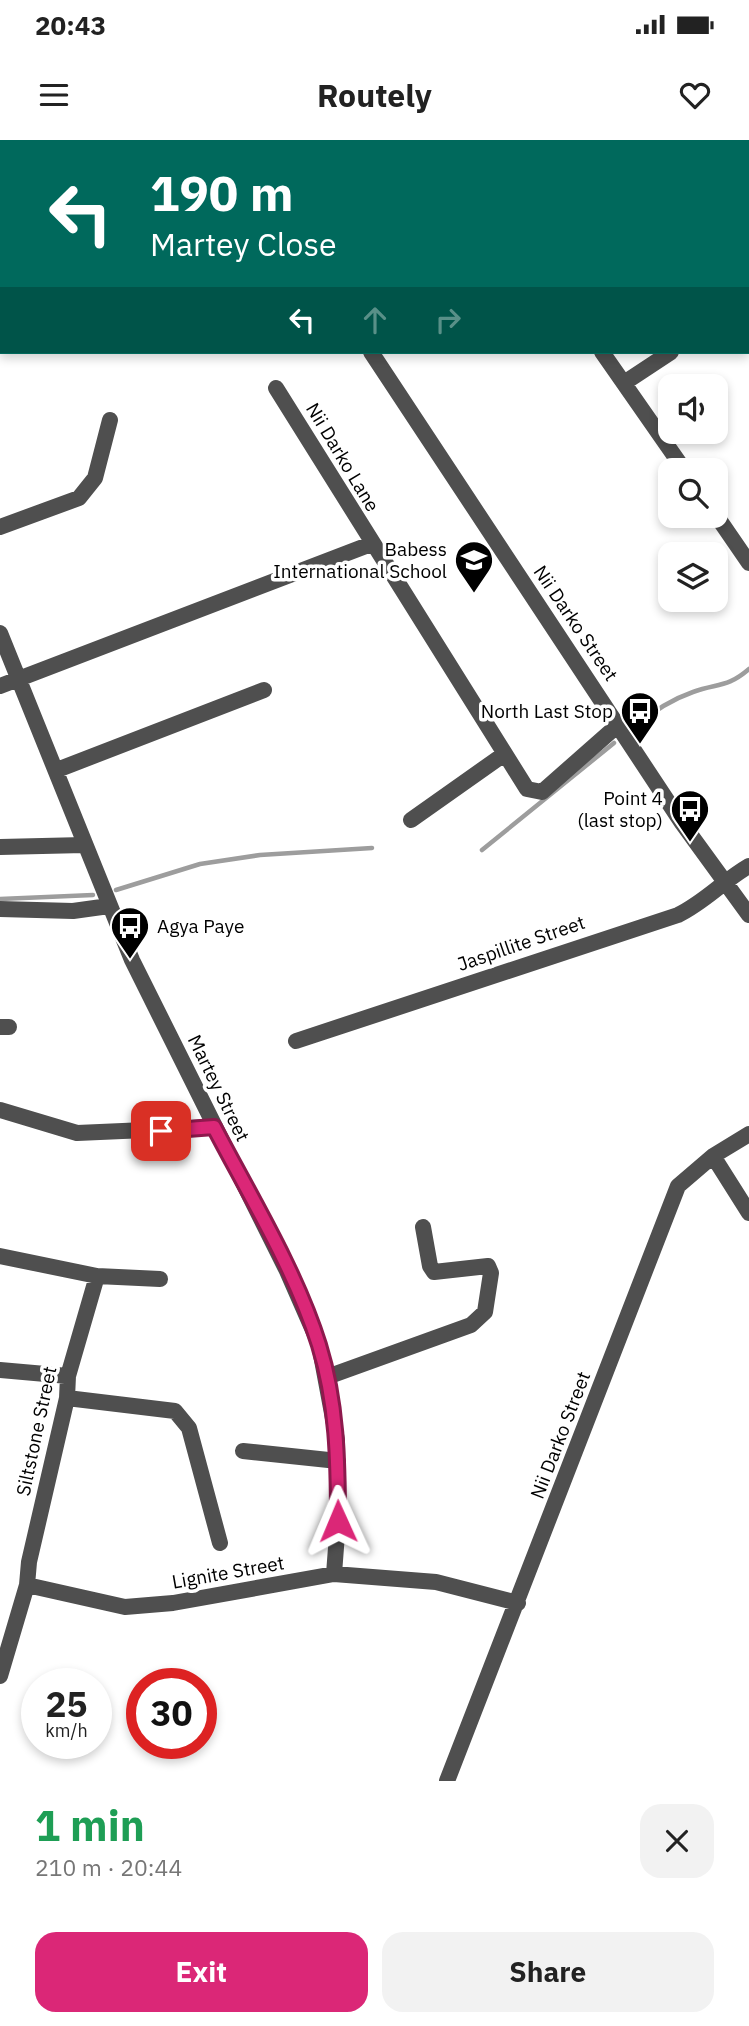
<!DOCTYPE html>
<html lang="en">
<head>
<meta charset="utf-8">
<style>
	body { margin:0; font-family:"IBM Plex Sans",sans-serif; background:#f2f2f2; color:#222; height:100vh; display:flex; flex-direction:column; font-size:26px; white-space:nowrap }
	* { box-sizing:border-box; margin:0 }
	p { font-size:23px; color:#767676 }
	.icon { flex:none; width:38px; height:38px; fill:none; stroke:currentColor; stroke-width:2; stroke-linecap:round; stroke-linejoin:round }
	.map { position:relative; height:1641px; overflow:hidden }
	.sheet { display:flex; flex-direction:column; background:#fff; flex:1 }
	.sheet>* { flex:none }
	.top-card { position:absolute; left:0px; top:0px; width:749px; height:214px; box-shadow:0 4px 10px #0003; background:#00695c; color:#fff; overflow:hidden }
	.buttons { position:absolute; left:658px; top:234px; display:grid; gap:14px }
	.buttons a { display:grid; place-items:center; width:70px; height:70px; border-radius:14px; background:#fff; box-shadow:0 4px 10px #0003; font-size:35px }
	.speed { position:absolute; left:21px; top:1528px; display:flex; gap:14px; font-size:35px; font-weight:700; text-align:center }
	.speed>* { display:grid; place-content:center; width:91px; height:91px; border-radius:50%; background:#fff; box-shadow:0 4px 10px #0003; line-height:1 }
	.speed small { font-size:18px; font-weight:400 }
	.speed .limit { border:10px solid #d22; background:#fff; color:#111 }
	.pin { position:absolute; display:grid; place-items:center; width:60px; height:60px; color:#fff; margin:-30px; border-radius:14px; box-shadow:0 4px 10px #0006 }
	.me { position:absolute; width:77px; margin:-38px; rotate:359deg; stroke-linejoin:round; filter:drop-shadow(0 0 5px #0008) }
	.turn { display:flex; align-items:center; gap:24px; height:147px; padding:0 35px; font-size:32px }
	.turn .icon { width:91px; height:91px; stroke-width:2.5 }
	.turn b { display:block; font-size:49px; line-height:60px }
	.lanes { display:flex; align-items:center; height:66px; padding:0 35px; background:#0003; justify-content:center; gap:35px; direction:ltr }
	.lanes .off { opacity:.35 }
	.round { display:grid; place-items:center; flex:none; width:74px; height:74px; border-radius:21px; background:#f2f2f2 }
	.headline { display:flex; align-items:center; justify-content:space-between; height:119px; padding:0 35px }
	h1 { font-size:42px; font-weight:700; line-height:52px; color:#1e9e55 }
	.primary-button { display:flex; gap:14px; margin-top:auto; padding:14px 35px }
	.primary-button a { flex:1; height:80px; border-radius:21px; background:#db2777; color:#fff; font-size:28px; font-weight:700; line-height:80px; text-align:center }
	.primary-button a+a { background:#f2f2f2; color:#222 }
	.status { display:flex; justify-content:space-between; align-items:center; height:49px; padding:0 35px; background:#fff; direction:ltr }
	.status svg { height:19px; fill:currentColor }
	header { display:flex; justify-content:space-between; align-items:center; height:91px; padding:0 35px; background:#fff; font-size:32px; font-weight:700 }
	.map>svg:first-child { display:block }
</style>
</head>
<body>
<div class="status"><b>20:43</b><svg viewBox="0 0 49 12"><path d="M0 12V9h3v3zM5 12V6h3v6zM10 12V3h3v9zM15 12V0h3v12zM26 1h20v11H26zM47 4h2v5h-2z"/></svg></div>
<header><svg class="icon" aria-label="menu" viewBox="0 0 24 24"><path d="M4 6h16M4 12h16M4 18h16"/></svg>Routely<svg class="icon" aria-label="heart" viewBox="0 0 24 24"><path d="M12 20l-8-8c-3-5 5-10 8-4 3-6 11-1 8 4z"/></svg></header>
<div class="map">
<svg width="749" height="1641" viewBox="0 0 749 1641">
	<rect width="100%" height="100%" fill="#fff"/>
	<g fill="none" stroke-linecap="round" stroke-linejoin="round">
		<!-- stream -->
		<path stroke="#9d9d9d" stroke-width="4.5" d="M635,587C653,571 670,560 693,552C718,543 727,548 749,529
			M482,710L614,603
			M116,750L200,724L260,715L372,708
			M0,759L93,755"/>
		<!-- minor -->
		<path stroke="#4f4f4f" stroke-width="16" d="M189,0L191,2
			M14,2L16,0
			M374,2L377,0
			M671,2L673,0
			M0,12L2,11
			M747,161L749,160
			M0,191L2,190
			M371,212L682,683L749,775
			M602,212L685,331
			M624,243L671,212
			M276,248L527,649L542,652L618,585
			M716,375L749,423
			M0,387L79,358L95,338L110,280
			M0,493L132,820L287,1131L319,1204L337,1300L338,1381L334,1434
			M0,546L371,404
			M57,630L264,550
			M411,680L503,615
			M0,707L84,705
			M0,769L73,771L109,766
			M0,887H9
			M296,901L678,775C705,762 723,741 749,726
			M0,970L77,993L214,987
			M713,1016L749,1073
			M0,1116L97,1136L160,1139
			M0,1230L68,1236
			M327,1237L471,1185L485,1172L491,1133L488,1126L434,1132L430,1126L423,1087
			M67,1258L175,1271L189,1288L220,1403
			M243,1311L338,1321
			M27,1445L125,1467L173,1463L334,1434L436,1442L518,1463
			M0,1536L27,1445L29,1422L67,1258L68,1236L97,1136
			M447,1641L678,1046L713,1016L749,994"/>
	</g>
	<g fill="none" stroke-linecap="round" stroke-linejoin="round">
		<!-- route casing -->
		<g stroke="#8e194d" stroke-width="18">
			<path id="route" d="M161,991L214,987C250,1056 296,1131 319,1205C337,1263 338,1321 338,1381"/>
		</g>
		<!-- route -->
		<use href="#route" stroke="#db2777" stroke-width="12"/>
	</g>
	<!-- icons -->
	<defs>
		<g id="school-pin" transform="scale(2.0125)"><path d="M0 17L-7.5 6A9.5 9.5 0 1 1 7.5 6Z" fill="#000" stroke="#fff"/><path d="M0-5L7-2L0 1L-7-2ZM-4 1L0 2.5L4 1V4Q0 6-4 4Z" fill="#fff"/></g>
		<g id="bus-pin" transform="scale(2.0125)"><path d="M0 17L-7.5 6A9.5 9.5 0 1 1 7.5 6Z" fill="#000" stroke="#fff"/><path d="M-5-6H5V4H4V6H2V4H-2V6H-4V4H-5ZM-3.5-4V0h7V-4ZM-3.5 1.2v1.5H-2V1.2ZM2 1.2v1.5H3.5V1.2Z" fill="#fff"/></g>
	</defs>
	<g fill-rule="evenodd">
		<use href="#school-pin" x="474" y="420"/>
		<use href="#bus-pin" x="640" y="571"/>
		<use href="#bus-pin" x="690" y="669"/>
		<use href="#bus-pin" x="130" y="786"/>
	</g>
	<g text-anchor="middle" stroke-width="7" stroke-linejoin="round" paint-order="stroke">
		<!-- street labels -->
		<g font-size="19" fill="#000" stroke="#fff">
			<text transform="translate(343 317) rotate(59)" y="7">Nii Darko Lane</text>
			<text transform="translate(576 483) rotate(56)" y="7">Nii Darko Street</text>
			<text transform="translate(521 803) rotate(-19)" y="7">Jaspillite Street</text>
			<text transform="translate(219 948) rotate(64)" y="7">Martey Street</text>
			<text transform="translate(36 1291) rotate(-78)" y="7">Siltstone Street</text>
			<text transform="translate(560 1295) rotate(-69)" y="7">Nii Darko Street</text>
			<text transform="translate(228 1432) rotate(-10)" y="7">Lignite Street</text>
		</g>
		<!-- poi labels -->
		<g font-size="19" fill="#000" stroke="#fff" text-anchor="end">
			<text x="447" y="416">Babess<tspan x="447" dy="22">International School</tspan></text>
			<text x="613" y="578">North Last Stop</text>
			<text x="663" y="665">Point 4<tspan x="663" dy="22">(last stop)</tspan></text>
			<text x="157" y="793" text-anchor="start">Agya Paye</text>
		</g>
	</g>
</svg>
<div class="buttons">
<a><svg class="icon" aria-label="sound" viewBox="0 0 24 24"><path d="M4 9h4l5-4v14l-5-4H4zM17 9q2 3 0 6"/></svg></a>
<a><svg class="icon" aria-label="search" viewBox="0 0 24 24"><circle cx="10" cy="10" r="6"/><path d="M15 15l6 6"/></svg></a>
<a><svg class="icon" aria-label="layers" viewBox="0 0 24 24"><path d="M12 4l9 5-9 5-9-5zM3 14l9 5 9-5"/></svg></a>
</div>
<div class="speed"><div>25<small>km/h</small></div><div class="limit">30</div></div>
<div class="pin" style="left:161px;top:991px;background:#d93025"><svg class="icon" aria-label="arrive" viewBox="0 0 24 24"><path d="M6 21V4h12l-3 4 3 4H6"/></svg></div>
<svg class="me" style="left:338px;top:1381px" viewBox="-20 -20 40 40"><path d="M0-17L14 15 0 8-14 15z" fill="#db2777" stroke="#fff" stroke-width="4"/></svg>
<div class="top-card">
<div class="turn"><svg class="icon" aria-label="left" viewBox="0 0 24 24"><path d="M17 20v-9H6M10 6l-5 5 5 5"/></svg><div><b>190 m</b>Martey Close</div></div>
<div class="lanes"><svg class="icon" aria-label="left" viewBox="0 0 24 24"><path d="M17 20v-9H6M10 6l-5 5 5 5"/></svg><svg class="icon off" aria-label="ahead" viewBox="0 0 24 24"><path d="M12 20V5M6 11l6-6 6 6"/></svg><svg class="icon off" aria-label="right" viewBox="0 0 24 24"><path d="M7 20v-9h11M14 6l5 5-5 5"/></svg></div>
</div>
</div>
<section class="sheet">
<div class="headline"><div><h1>1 min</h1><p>210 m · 20:44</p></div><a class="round"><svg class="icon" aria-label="close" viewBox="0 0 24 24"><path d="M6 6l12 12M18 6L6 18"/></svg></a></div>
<div class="primary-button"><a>Exit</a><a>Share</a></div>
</section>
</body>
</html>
